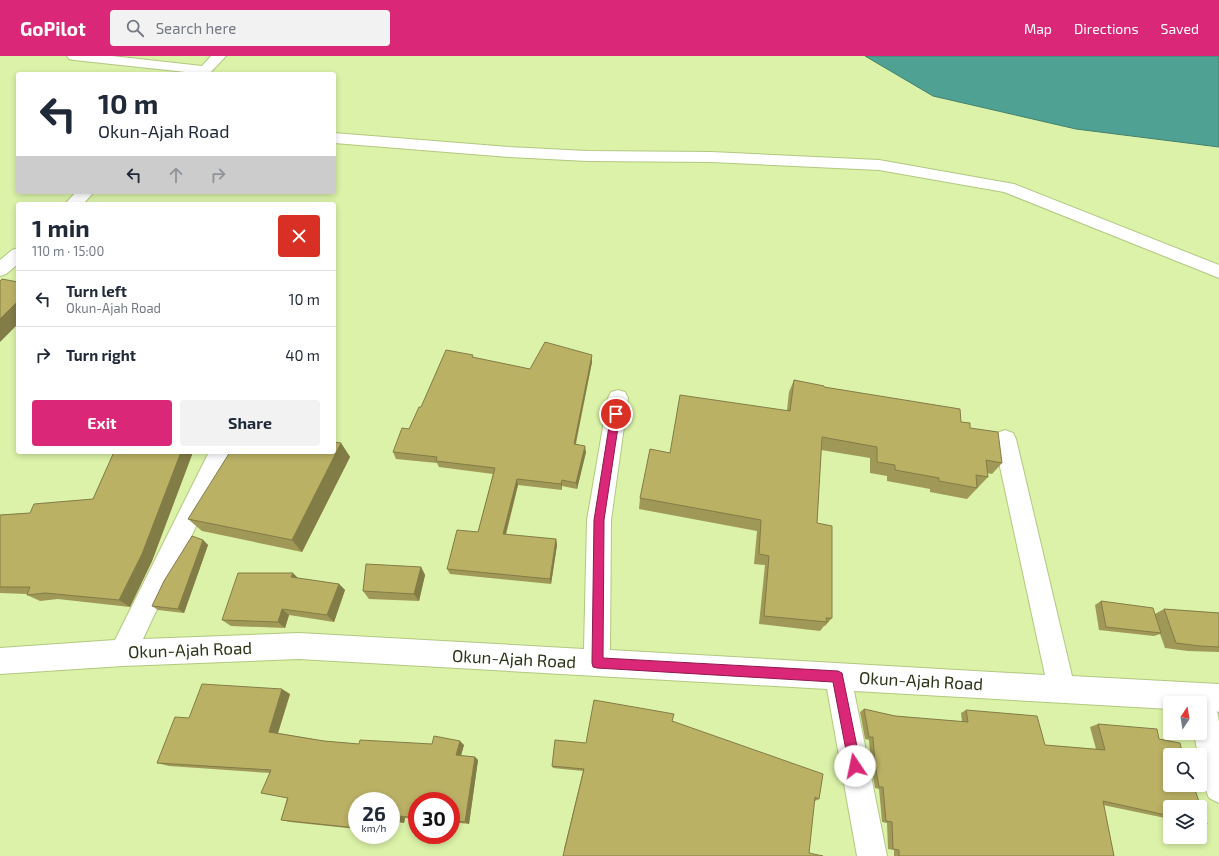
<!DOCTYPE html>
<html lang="en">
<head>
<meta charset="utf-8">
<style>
	body { margin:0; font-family:"Exo 2",sans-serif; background:#f2f2f3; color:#1f2937; height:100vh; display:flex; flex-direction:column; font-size:15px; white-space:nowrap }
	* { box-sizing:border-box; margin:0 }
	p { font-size:13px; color:#747a83 }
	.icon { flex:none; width:22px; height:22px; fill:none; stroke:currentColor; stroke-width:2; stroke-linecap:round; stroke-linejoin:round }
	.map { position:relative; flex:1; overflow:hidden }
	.sheet { position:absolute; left:16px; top:146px; width:320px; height:252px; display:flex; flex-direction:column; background:#fff; border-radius:4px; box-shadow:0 2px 6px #0003 }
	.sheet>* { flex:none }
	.guide { position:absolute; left:16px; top:16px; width:320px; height:122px; border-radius:4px; box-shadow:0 2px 6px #0003; background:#fff; color:#1f2937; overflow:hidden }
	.needle { width:26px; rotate:12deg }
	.fabs { position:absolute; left:1163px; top:640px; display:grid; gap:8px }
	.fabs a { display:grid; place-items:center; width:44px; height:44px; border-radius:4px; background:#fff; box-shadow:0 2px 6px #0003; font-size:20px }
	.speed { position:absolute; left:348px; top:736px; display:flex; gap:8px; font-size:20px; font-weight:700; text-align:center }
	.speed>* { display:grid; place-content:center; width:52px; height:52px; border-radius:50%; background:#fff; box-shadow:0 2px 6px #0003; line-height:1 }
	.speed small { font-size:10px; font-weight:400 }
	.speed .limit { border:6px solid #d22; background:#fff; color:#111 }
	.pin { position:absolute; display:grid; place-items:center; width:34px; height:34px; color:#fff; margin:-17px; border:2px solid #fff; border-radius:50%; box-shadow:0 1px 4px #0007 }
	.me { position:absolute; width:44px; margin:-22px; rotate:349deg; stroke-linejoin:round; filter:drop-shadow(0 0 3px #0008) }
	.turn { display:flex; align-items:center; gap:14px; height:84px; padding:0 16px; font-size:18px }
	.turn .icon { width:52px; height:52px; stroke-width:2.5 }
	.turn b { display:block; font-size:28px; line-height:34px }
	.lanes { display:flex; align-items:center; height:38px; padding:0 16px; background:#0003; justify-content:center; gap:20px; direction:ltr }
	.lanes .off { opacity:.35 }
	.round { display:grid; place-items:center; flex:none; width:42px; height:42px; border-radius:4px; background:#f2f2f3 }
	.head { display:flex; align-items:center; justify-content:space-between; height:68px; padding:0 16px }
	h1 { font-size:24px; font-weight:700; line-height:30px }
	.cta { display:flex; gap:8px; margin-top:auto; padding:8px 16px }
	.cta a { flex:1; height:46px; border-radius:4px; background:#db2777; color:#fff; font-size:16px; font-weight:700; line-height:46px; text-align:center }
	.cta a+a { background:#f2f2f3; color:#1f2937 }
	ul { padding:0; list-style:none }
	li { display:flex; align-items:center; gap:12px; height:56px; padding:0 16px; border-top:1px solid #e0e1e3 }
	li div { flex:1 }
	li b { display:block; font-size:15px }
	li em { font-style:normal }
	header { display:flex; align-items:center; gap:24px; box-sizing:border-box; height:56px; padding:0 20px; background:#db2777; color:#fff }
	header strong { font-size:19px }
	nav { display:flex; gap:22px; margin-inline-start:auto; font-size:14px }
	.search { width:280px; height:36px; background:#f2f2f3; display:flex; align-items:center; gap:10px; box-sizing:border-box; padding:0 14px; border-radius:4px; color:#747a83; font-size:15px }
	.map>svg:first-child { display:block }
</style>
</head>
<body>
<header>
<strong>GoPilot</strong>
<div class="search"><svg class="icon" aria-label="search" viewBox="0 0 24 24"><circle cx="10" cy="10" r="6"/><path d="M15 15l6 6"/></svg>Search here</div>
<nav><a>Map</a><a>Directions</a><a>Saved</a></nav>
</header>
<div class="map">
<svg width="1219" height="800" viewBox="0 0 1219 800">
	<rect width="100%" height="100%" fill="#dbf2a8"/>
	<!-- water -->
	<path fill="#4fa194" stroke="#44816e" d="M865,0H1219V91L1076,73L933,40Z"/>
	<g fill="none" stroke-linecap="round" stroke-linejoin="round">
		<!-- minor casing -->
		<g stroke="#b2c880" stroke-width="2">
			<path id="minor" d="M67,0H112L202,10L211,0H226L209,18H194L195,17L74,4L69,3Z
				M334,77L509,91L587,95L711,96L879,104L1014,128L1219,209V222L1004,136L879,114L711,106L587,105L509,101L334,87Z
				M76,136H94L83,148H65Z
				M18,192V208L6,218L0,220V204L12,194Z
				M618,334L625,336L628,342L611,464L610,594L1045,619L994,383L997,377L1005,374L1013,377L1016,383L1072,620L1219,628V656L1217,655L1219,666V747L1209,742C1203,728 1200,714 1200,699H1198L1194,677H1200V647H1170V653L854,635L887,800H857L827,633L299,603L123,610L0,618V592L115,584L209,396H231L143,583L299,577L584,593L587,464L608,342L611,336Z"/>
		</g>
		<!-- minor -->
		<use href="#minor" fill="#fff" fill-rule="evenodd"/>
	</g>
	<!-- wall -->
	<path fill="#a09857" d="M474,302L530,313L592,306L576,388L586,396L577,433L562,430V434L518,429L506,479L556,483L557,489L551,528L450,518L447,513L478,476L493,418L439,411L437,407L396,403L393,396L409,373L421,351Z
		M794,324L961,366L970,372L1002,407L992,418L987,417L988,421L967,443L930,436V433L887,425V420L870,417V402L821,394L817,467L832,562L825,570H824L820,575L759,568L765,509L754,508L757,475L639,453L640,442L670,397L787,354L789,336Z
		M341,387L350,401L302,496L202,475L188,463Z
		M114,396H193L152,505L130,551L58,543L40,545L27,539V538L0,537V459L30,457L93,443Z
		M203,484L208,489L184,557L158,554L152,550Z
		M421,511L425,519L419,545L369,543L363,535Z
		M297,522L339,528L345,534L334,566L289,559L285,572L231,570L222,564Z
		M1101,545L1155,558L1164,553L1219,557V596L1188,595L1165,592L1160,578L1154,580L1099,574L1095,549Z
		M290,638L278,677L324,685L359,688L464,689L461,700L475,701L478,704L469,768L451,766V745H417V763L405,762L404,767L391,766V745H357V773L290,766L281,764L287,742L261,737L270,717L169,710L157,707L189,662Z
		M864,653L895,660L962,666L961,657L966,654L1045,689L1096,693L1090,671L1098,668L1159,683L1193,734L1207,768L1200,769V751H1170V763L1103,749L1114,800H894V794L888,793L887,767L882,766L879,733L875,732L871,710L869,684L865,683L860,656Z
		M672,665L819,743L815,745L814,744L564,793L583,715L553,712L552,710L586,687Z"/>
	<!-- shaded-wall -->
	<path fill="#827c47" d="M18,245V268L0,286V263Z
		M592,299V306L574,394V388Z
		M341,387L350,401L302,496L292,484Z
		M585,390L586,396L577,433L576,427Z
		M181,396H193L152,505L130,551L119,544Z
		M517,423L518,429L504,484L503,478Z
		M562,424V434L561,428Z
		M556,483L557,489L551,528L550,523Z
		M203,484L208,489L184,557L178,553Z
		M421,511L425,519L419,545L414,538Z
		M293,517L300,524L291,521Z
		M339,528L345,534L334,566L327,559Z
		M282,553L289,559L285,572L278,566Z
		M282,633L290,638L277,680L269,676Z
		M460,685L464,689L460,702L456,699Z
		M475,701L478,704L469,768L465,766Z
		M399,760L405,762L404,767L398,765Z"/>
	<!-- building -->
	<path fill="#bab165" stroke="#827c47" d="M2,223L18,226V245L0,263V225Z
		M545,286L592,299L574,388L585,390L576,427L562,424L561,428L517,423L503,478L556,483L550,523L447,513L457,474L478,476L495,412L436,405L437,401L393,396L402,372L409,373L419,351H421L446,294L473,299L472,301L530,313Z
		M794,324L824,330V331L960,353L961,366L970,367V372L998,376L1002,407L986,404L988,421L976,419L977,432L939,425V422L895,414V409L877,406V391L822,381L817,467L832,470V562H826L827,566L764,560L769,500L759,498L761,464L640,442L650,393L670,397L680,339L790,355Z
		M334,386L341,387L292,484L188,463L230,396H334Z
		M114,396H181L142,498L119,544L45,537L27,539L30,531H0V459L30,457L34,448L93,443Z
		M192,480L203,484L178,553L152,550L164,525Z
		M366,508L421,511L414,538L363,535Z
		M238,517H293L291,521L339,528L327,559L282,553L278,566L222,564Z
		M1101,545L1153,552L1161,577L1106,571Z
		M1164,553L1219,557V591L1200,590L1176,587Z
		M202,628L282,633L269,676L324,685L359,688L360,684L432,688L434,680L460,685L456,699L475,701L465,766L451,765V745H417V762L399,760L398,765L391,764V745H357V769L356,772L281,764L288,742L261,737L271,714L157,707L175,661L189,662Z
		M594,644L674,658L672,665L823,718L819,743L815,741L809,797L823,800H563L584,713L552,710L555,684L586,687Z
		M864,653L895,660L968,666L966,654L1037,660L1045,689L1105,694L1098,668L1157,673L1159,683L1180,687L1183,699H1170V729H1192L1193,734H1195L1207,768L1200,767V751H1170V760L1103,745L1114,800H899V794L893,793L892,766L886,765L883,731H879L875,708L873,681H869Z"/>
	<!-- route -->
	<path fill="#db2777" stroke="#8e194d" d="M616,354L620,358L604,464L603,602L838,615L842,617L861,710L859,715L855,716L851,715L849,710L833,626L597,612L593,611L592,607L594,464L611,358Z"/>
	<g text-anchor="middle" stroke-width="3.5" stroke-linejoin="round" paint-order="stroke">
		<!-- near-street labels -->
		<g font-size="17" fill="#2c3517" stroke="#fff">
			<text transform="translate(190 594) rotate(-2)" y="6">Okun-Ajah Road</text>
			<text transform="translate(514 603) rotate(3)" y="6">Okun-Ajah Road</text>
			<text transform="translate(921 625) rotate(3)" y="6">Okun-Ajah Road</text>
		</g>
	</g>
</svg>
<div class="fabs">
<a><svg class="needle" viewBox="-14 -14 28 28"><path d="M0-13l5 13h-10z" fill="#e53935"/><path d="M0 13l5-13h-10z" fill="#747a83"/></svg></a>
<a><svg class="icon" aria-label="search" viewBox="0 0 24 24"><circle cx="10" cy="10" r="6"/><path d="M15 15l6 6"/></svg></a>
<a><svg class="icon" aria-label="layers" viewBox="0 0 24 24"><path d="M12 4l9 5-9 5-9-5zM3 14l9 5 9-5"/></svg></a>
</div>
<div class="speed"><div>26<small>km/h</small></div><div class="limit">30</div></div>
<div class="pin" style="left:616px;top:358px;background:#d93025"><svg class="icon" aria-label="arrive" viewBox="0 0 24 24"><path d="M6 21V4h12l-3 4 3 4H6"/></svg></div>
<svg class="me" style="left:855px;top:710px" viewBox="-20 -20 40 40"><circle r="19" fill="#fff"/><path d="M0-13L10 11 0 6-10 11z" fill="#db2777"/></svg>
<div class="guide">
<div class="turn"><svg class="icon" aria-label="left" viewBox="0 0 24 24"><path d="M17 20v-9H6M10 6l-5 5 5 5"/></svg><div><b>10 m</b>Okun-Ajah Road</div></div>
<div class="lanes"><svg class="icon" aria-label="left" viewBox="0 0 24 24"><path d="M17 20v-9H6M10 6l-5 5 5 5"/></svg><svg class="icon off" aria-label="ahead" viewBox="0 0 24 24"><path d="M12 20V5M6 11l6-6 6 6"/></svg><svg class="icon off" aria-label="right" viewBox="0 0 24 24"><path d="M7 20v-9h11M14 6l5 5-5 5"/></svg></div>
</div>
<section class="sheet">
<div class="head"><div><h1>1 min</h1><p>110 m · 15:00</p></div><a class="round" style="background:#d93025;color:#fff"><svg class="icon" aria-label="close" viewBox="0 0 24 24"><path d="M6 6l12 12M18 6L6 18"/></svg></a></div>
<ul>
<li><svg class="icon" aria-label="left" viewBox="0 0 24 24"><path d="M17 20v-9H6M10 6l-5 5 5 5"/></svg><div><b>Turn left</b><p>Okun-Ajah Road</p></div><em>10 m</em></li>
<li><svg class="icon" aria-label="right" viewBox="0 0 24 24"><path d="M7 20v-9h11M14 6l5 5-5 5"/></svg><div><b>Turn right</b></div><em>40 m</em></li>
</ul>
<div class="cta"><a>Exit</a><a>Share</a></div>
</section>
</div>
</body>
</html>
